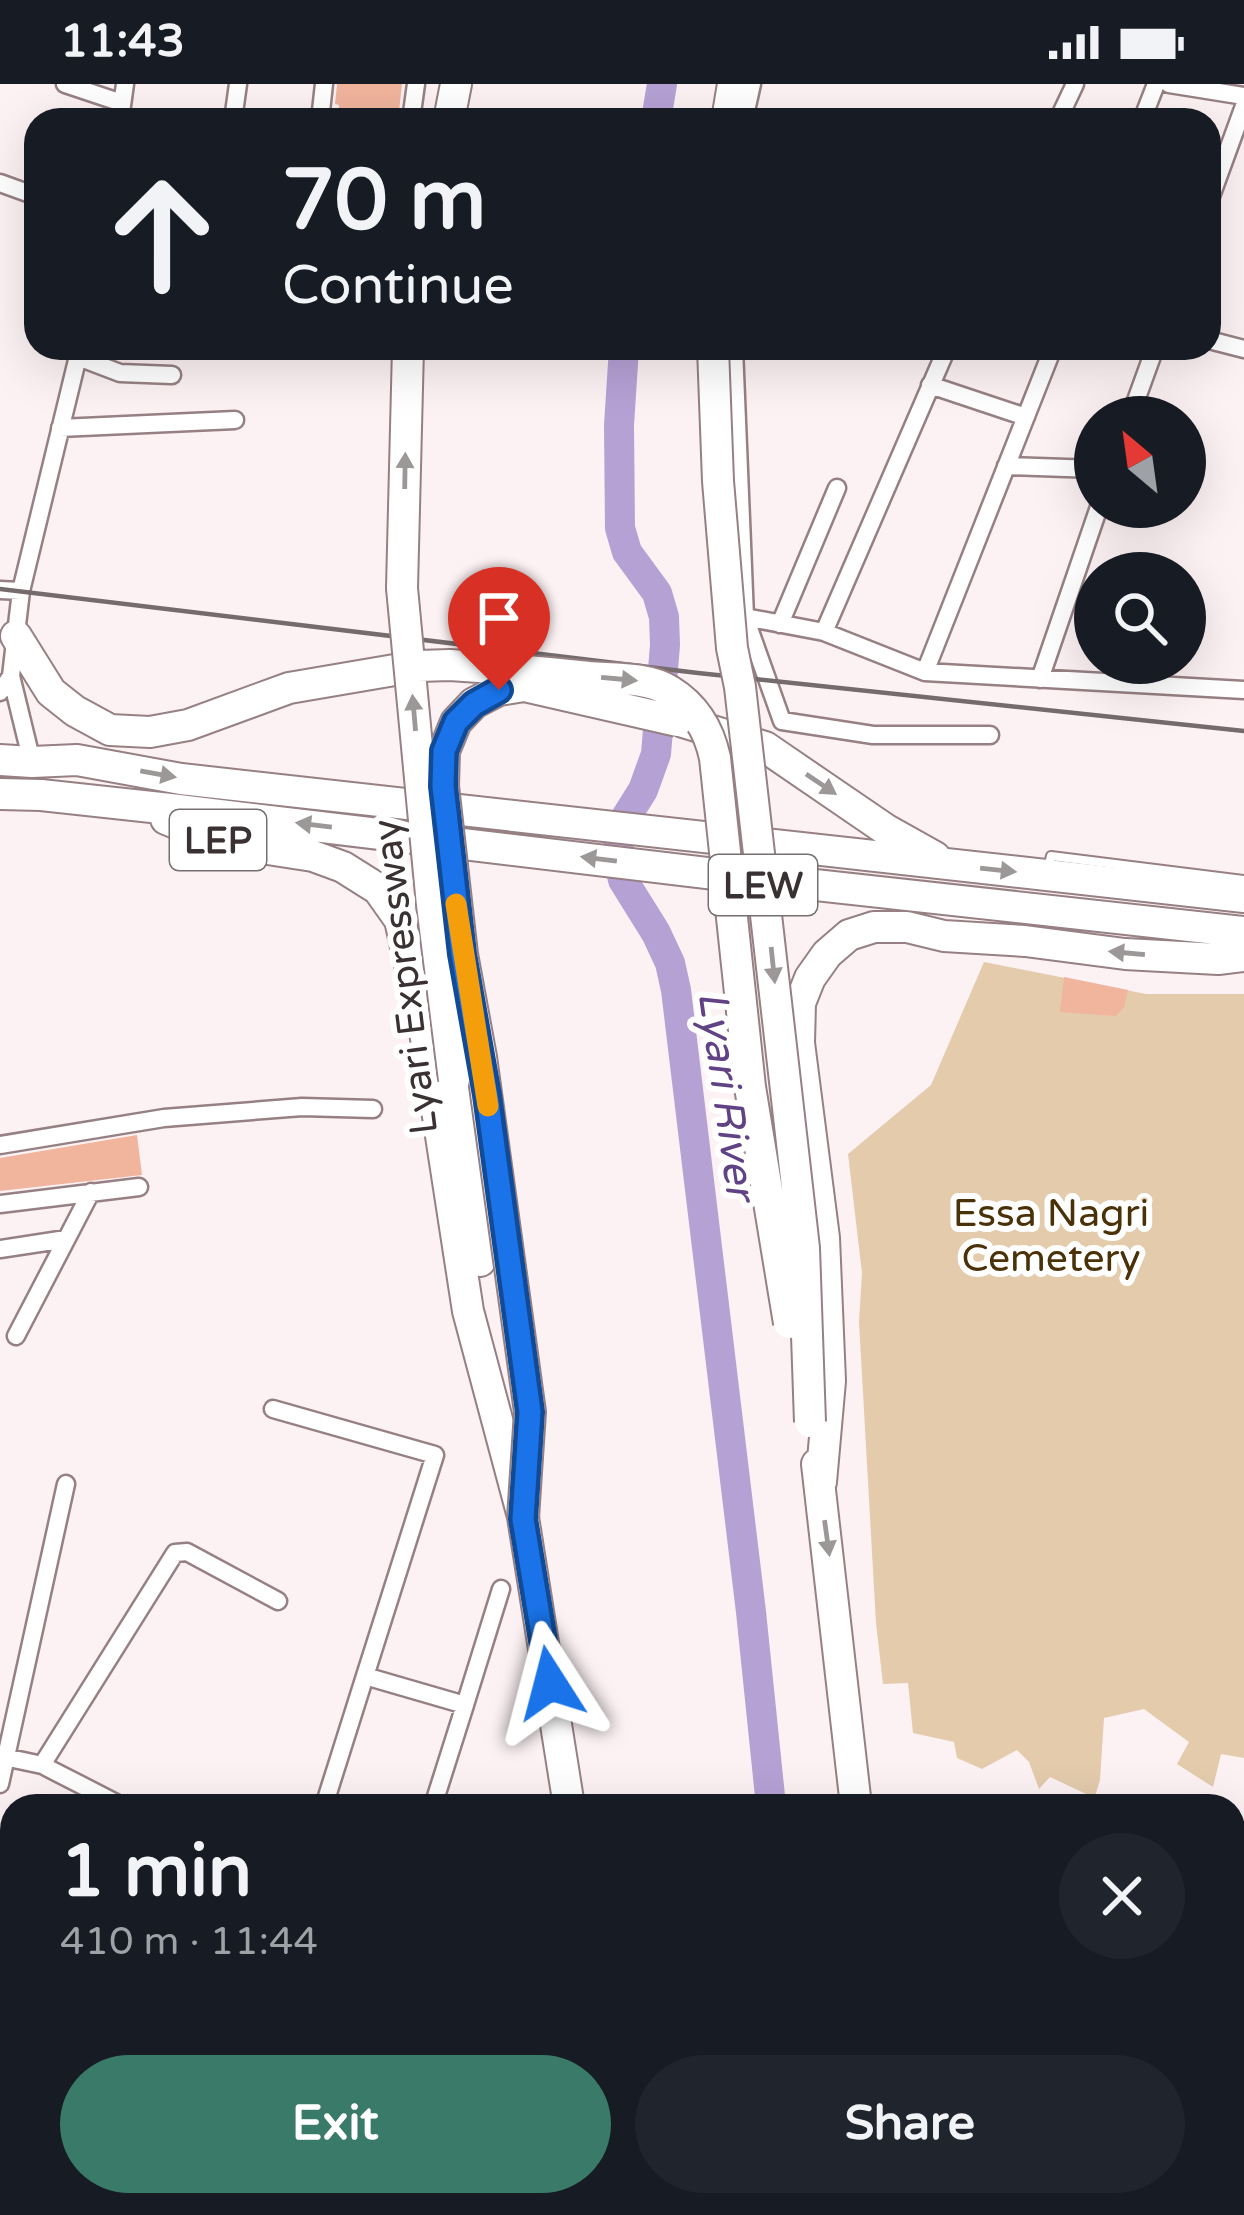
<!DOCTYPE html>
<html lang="en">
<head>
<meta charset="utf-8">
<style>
	body { margin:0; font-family:"Varela Round",sans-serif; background:#20242c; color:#f1f3f6; height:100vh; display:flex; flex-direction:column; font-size:45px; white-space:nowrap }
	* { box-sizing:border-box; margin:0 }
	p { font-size:39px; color:#9ea1a6 }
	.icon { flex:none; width:66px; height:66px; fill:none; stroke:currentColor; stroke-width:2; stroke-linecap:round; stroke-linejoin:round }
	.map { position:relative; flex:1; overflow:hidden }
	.details { position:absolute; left:0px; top:1710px; width:1245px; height:423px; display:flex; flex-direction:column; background:#171b24; border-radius:36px 36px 0 0; box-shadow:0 12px 48px #0002 }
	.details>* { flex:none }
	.hud { position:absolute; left:24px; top:24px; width:1197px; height:252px; border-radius:36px; box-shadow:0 12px 48px #0002; background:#171b24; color:#f1f3f6; overflow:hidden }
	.needle { width:78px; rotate:331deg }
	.buttons { position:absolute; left:1074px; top:312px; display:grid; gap:24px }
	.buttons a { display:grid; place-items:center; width:132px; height:132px; border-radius:50%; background:#171b24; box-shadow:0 12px 48px #0002; font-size:60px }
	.pin { position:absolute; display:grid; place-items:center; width:102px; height:102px; color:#fff; margin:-123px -51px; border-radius:50% 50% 50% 0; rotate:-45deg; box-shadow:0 0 12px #0007 }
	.pin .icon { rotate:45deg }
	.me { position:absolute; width:132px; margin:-66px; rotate:351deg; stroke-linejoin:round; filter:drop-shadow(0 0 9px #0008) }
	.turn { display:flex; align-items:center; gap:42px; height:252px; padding:0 60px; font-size:54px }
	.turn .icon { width:156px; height:156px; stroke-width:2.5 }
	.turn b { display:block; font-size:84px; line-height:102px }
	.round { display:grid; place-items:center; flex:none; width:126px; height:126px; border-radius:63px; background:#20242c }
	.overview { display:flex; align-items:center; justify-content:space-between; height:204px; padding:0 60px }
	h1 { font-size:72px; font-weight:800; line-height:90px }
	.button { display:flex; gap:24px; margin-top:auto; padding:24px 60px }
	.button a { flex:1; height:138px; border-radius:72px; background:#3a7a68; color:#fff; font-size:48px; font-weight:800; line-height:138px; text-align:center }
	.button a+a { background:#20242c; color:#f1f3f6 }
	.status { display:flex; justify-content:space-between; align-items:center; height:84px; padding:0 60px; background:#171b24; direction:ltr }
	.status svg { height:33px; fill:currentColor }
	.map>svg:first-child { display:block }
</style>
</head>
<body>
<div class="status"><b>11:43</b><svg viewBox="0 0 49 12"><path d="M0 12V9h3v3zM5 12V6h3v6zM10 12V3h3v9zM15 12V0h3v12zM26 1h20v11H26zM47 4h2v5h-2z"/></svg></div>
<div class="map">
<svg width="1244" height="2131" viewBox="0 0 1244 2131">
	<rect width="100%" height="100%" fill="#fcf1f3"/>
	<!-- green -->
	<path fill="#e3cbac" d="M984,878L1146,910H1244V1674L1221,1670L1213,1703L1177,1680L1189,1658L1144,1625L1104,1634L1100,1696L1092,1722L1086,1710L1050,1693L1039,1705L1029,1678L1017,1666L982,1685L957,1674L954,1658L913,1649L908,1599L883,1600L876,1539L859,1238L862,1189L848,1070L931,1001Z"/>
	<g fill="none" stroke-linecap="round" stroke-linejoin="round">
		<!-- river -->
		<path stroke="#b6a1d5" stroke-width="30" d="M656,36L662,0
			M624,264L619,341L620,444L627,468L657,509L664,533L665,561L656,670L643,706L623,738L617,769L623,796L656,849L670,879L676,906L751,1528L771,1722"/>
	</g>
	<!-- building -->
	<path fill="#f1b49d" d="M337,0H402L398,36H338L339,21L335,20Z
		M1064,893L1128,906L1124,923L1116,932L1060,928Z
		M137,1051L142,1091L0,1107V1074Z"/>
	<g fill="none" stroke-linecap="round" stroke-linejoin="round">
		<!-- lane casing -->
		<g stroke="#968083" stroke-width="12">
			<path id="lane" d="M1048,784L1051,772L1244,796"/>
		</g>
		<!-- street casing -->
		<g stroke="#968083" stroke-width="21">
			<path id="street" d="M65,0L122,19
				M1169,0L1244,12
				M120,36L125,0
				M233,36L238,0
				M320,36L324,0
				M411,36L416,0
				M744,36L752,0
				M1058,36L1075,0
				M1142,36L1156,0
				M0,99L36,112
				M1209,118L1244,22
				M1209,256L1244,265
				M734,264L745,533L782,637L873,651H990
				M78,273L120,289L172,291
				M930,301L1026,333
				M1130,333L1155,264
				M60,344L235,336
				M1006,382L1095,385
				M0,506L21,507
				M745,533L824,548L925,588L1244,606
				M780,540L837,404
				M824,548L947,264
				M925,588L1053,264
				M11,592L32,678
				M1040,595L1099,423
				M0,608L11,592L21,507L80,264
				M0,1061L164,1034L302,1023L373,1025
				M0,1120L139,1103
				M0,1165L66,1155
				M16,1252L91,1108
				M273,1325L435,1371L365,1592
				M465,1621L501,1505
				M0,1672L42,1681L122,1722
				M42,1681L175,1469L187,1468L278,1517
				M0,1700L66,1400
				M324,1722L365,1592L465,1621L433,1722
				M0,1783L12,1789
				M1233,1861L1244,1865
				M0,1921L12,1924
				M0,2023L12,2025
				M306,2121L324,2131
				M541,2121V2131
				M1148,2121L1222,2124L1244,2119
				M522,2131L527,2121"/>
		</g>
		<!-- highway casing -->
		<g stroke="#968083" stroke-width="34">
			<path id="highway" d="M449,36L456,0
				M727,36L733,0
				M402,504L408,264
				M16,552L51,608L75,627L110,646L150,648L188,641L289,604L418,582
				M683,638L765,663L885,745L935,773
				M0,676L32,678L77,676L181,695L1244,813
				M0,710L41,711L170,725L715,790L1244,848
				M166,735L223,758L313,772L343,783L378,805L400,836L425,948L468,1227L522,1429
				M454,996L480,1177
				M817,1380L856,1722
				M821,1398L830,1297L824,1154L799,959L800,919L810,894L827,870L849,851L874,843H907L944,852L1025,857L1125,870L1218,875L1244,872
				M519,1408L569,1722
				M624,2121L626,2131
				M675,2121L693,2131
				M902,2121L903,2131
				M812,2131L828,2121"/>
		</g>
		<!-- lane -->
		<use href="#lane" stroke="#fff" stroke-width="8"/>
		<!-- street -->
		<use href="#street" stroke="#fff" stroke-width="16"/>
		<!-- highway -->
		<use href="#highway" stroke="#fff" stroke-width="30"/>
		<!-- rail -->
		<path stroke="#756b6c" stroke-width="4.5" d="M0,505L698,589L1244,647"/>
		<!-- highway-bridge casing -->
		<g stroke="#968083" stroke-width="34" stroke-linecap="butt">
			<path id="highway-bridge" d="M713,264L718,397L732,564L740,603L804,1164L810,1338
				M402,504L432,821L454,996
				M418,582L450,581C496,584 542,588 589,593C615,595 647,593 670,607C696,623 709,646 715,674L750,1003L789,1239
				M523,1434L530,1328L481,973L462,870L443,702L444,667L456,638L474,619L499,606L524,602L677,637"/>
		</g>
		<!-- highway-bridge -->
		<use href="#highway-bridge" stroke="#fff" stroke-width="30"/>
	</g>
	<!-- one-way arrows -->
	<defs><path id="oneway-solid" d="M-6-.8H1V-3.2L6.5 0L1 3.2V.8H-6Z" transform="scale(3)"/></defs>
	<g fill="#9c9898">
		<use href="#oneway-solid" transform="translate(405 387) rotate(-89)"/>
		<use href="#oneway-solid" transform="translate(619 595) rotate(5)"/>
		<use href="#oneway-solid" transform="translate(414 629) rotate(-95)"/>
		<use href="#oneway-solid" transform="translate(158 690) rotate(10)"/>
		<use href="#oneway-solid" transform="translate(821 700) rotate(34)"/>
		<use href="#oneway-solid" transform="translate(314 741) rotate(-173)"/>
		<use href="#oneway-solid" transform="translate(599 775) rotate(-173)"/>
		<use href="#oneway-solid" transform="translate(998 786) rotate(6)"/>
		<use href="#oneway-solid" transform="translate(1127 869) rotate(-175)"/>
		<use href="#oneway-solid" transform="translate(773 881) rotate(84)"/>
		<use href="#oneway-solid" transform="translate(827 1454) rotate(82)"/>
	</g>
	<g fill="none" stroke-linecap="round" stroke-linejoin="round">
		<!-- route casing -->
		<g stroke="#114b97" stroke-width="30">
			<path id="route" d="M499,606L474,620L456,638L444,667L443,702L462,870L487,1011L530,1328L523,1435L550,1599"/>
		</g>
		<!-- route -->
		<use href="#route" stroke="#1a73e8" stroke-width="21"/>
		<!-- slow -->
		<path stroke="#f59e0b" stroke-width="21" d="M456,820L488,1022"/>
	</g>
	<g text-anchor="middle" stroke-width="12" stroke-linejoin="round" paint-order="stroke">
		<!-- shield labels -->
		<g fill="#fff" stroke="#756f70" stroke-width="3">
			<rect x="170" y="726" width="96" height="60" rx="9"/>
			<rect x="709" y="771" width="108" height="60" rx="9"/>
		</g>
		<g font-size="36" font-weight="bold" fill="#3a3132">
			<text x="218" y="769">LEP</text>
			<text x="763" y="814">LEW</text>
		</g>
		<!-- street labels -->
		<g font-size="39" fill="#3a3132" stroke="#fff">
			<text transform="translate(404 893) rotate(-97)" y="14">Lyari Expressway</text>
		</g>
		<!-- park labels -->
		<g font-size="39" fill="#4a3107" stroke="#fff">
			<text x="1051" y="1142">Essa Nagri<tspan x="1051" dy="45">Cemetery</tspan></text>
		</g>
		<!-- water labels -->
		<g font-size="42" font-style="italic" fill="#614385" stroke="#fff">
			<text transform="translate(728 1011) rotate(82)" y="15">Lyari River</text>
		</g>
	</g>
</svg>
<div class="buttons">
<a><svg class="needle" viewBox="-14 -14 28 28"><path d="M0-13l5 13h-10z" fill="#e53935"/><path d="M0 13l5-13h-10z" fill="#9ea1a6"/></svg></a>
<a><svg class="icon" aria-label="search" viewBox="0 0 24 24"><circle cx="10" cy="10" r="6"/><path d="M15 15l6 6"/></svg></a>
</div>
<div class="pin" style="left:499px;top:606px;background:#d93025"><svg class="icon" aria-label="arrive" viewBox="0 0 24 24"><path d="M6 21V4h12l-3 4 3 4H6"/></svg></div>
<svg class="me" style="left:550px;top:1599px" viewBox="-20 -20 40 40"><path d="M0-17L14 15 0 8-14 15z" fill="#1a73e8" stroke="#fff" stroke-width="4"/></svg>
<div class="hud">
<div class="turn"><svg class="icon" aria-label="ahead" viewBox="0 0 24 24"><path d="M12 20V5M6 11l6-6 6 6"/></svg><div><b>70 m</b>Continue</div></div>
</div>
<section class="details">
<div class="overview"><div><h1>1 min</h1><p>410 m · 11:44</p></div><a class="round"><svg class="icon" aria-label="close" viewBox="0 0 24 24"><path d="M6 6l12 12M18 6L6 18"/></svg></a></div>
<div class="button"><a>Exit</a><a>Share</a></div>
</section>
</div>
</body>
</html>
